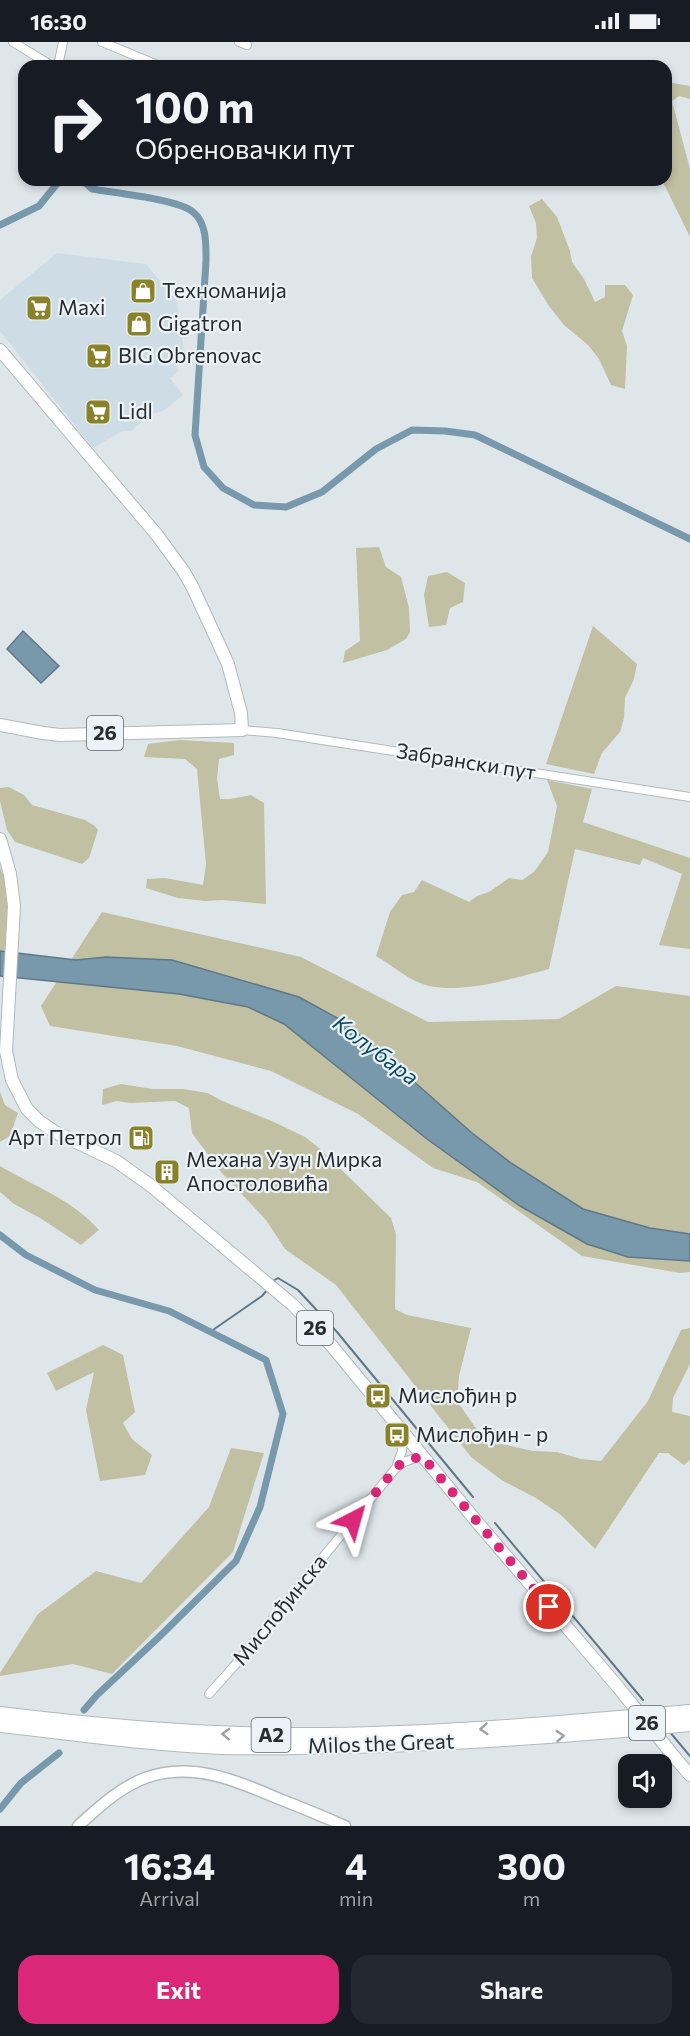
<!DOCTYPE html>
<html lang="en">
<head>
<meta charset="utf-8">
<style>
	body { margin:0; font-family:Commissioner,sans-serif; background:#242831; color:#f1f3f6; height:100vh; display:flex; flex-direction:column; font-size:22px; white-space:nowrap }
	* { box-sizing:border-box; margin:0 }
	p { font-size:20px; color:#9ea1a6 }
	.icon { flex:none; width:33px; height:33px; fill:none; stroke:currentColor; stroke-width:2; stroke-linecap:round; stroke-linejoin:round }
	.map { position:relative; height:1784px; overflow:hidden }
	.side { display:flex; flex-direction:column; background:#171b24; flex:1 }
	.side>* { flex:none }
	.banner { position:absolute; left:18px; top:18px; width:654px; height:126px; border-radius:18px; box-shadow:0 3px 9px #0003; background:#171b24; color:#f1f3f6; overflow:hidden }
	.tools { position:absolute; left:618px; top:1712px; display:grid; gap:12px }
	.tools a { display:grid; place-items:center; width:54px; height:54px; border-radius:12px; background:#171b24; box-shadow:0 3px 9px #0003; font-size:30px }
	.pin { position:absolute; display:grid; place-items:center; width:51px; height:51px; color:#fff; margin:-26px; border:3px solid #fff; border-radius:50%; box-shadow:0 2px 6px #0007 }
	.me { position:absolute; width:66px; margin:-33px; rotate:39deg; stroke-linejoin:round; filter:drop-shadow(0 0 4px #0008) }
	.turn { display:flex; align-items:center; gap:21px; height:126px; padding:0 18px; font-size:27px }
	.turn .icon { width:78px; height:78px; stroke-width:2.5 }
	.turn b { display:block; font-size:42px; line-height:51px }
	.eta { display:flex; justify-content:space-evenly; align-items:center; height:102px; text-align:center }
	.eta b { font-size:36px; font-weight:700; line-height:42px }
	.primary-button { display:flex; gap:12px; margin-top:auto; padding:12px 18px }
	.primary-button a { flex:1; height:69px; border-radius:18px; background:#db2777; color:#fff; font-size:24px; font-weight:700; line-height:69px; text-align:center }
	.primary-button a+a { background:#242831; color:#f1f3f6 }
	.status { display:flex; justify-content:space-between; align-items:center; height:42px; padding:0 30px; background:#171b24; direction:ltr }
	.status svg { height:16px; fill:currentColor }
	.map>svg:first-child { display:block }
</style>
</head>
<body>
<div class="status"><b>16:30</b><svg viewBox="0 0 49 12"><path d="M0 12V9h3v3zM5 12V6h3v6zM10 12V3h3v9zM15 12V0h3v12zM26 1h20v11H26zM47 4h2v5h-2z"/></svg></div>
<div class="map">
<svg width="690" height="1784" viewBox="0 0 690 1784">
	<rect width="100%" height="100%" fill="#dee6ea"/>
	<!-- built -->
	<path fill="#cedce5" d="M57,211L146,222L177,259L184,309L172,318L179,328L170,336L183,353L163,369L151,372L131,389H122L93,406L0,289V258Z"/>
	<!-- green -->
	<path fill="#c1c0a2" d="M666,40L690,44V57L679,54L672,59L690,127V195L662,138H666Z
		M542,157L557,175L570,209L572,220L584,237L595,260L605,255V243H625L633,253L622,289L627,304L625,347L611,343L599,317L588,303L564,283L549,264L532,236L531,214L537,196L536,181L529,164Z
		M379,505L386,525L401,535L409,566L410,590L406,597L387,608L343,621L345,609L360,599L356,506Z
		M447,530L465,541L463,560L450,566L446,583L429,585L424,553L428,534Z
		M593,584L637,622L634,637L625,656L624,676L620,690L602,711L594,732L546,722Z
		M179,698L234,701V713L219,717L217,737L220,757H230L251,753L264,761L266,862L222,858L205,859L178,856L146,846L147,837L165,836L203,843L206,822L197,727L185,717L144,715L148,702Z
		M547,738L592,747L583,780L690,816V907L659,903L682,832L643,816L640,823L575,807L549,927C514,936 454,955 420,941C405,935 390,922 376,914L390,870L402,853L414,850L422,838L469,860L477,854L489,850L509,836L522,838L534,830L548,810L557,764Z
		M9,745L24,753L32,763L85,778L95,784L98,788L89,816L82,822L15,800L7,788L0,759V746Z
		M0,826C11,844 7,887 6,909H0Z
		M102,870L301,915L428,980L559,977L616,944L690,954V1230L680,1231L582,1214L477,1140L433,1126L358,1072L271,1029L177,1004L50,984L41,964Z
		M121,1042L153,1047H183L208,1051L220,1058L274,1080L305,1095L318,1105L391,1176L396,1192L395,1267L407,1273L471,1286L459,1334L457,1359L475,1385L493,1400L533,1409L557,1410L581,1417L601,1419L648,1359L681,1288L690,1286V1322L673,1356L672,1370L690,1374V1418L684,1423L668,1411H659L595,1507L561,1473L536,1456L503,1439L471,1415L336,1243L285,1207L266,1178L221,1130L192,1091L189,1066L175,1059L130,1061L117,1059L102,1063L103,1047Z
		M0,1050L5,1063L18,1071L10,1094L0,1100Z
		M0,1124C35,1145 72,1157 99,1188L81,1203L40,1176L14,1162L0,1150Z
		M103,1303L123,1313L135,1370L123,1381L132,1397L152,1413L145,1433L100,1439L86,1368L94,1330L56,1349L47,1331Z
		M231,1406L264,1411L233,1510L112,1632L73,1622L0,1634V1631L38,1572L96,1529L141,1541L209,1465Z"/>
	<!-- water -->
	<path fill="#7898ac" stroke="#607886" stroke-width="1.5" d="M23,589L59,624L41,641L7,607Z
		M0,909L76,918L106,915L172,918L299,955L339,977L375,1005L472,1091L511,1121L583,1167L650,1186L690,1192V1219L628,1215L587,1202L520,1164L427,1097L284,982L248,965L179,952L0,934Z"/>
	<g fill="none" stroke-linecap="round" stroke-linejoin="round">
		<!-- stream -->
		<path stroke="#607886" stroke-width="2" d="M273,1239L278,1236L298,1248L337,1290L473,1455
			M210,1290L262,1254L268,1247
			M495,1481L643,1658
			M669,1689L690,1714"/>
		<!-- canal -->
		<path stroke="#7898ac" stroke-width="7" d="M82,138L92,147C114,151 178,157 193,170C207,181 206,203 206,219L195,393L204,425L223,446L254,463L286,465L322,450L376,407L412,388L445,389L475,393L690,497
			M0,183L39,164L60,138
			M0,1193L26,1213L95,1248L169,1269L266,1318L283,1372L260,1465L236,1519L158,1596L97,1653L84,1668
			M0,1767L21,1741L59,1711"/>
		<!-- street casing -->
		<g stroke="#b2b9bd" stroke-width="10">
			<path id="street" d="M13,0L52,24
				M102,0L160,24
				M239,0L247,3
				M58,24L63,0
				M242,688L277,691L690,755
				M397,1423L402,1409L401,1390
				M209,1652L235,1623L395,1427L404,1420L421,1414"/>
		</g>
		<!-- secondary casing -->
		<g stroke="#b2b9bd" stroke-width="13">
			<path id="secondary" d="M78,1784C99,1765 119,1746 145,1736C191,1719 235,1738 277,1756C300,1765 322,1774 345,1784"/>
		</g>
		<!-- primary casing -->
		<g stroke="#b2b9bd" stroke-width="14">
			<path id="primary" d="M0,308L157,493L184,530L193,546L228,622L241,671L242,688L60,693L43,691L0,683
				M0,797L10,832L14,864L6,1009L12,1038L27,1067L39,1079L55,1090L116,1119L150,1143L293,1263L331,1303L477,1480L618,1645
				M676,1717L690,1733"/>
		</g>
		<!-- highway casing -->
		<g stroke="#b2b9bd" stroke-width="16">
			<path id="highway" d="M0,1672C98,1684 196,1693 295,1693C427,1694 559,1681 690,1670
				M0,1683C74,1691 148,1702 222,1705C264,1706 307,1705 349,1704C463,1701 577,1693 690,1682"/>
		</g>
		<!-- street -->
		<use href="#street" stroke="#fff" stroke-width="8"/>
		<!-- secondary -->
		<use href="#secondary" stroke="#fff" stroke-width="10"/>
		<!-- primary -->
		<use href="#primary" stroke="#fff" stroke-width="12"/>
		<!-- highway -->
		<use href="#highway" stroke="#fff" stroke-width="14"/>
		<!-- primary-bridge casing -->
		<g stroke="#b2b9bd" stroke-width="14" stroke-linecap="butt">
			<path id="primary-bridge" d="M618,1645L676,1717"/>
		</g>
		<!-- primary-bridge -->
		<use href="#primary-bridge" stroke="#fff" stroke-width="12"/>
	</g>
	<!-- one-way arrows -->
	<defs><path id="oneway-chevron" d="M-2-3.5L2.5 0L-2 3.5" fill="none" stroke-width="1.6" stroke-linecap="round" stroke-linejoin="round" transform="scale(1.5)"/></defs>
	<g stroke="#9fa0a1">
		<use href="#oneway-chevron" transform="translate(484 1687) rotate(176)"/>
		<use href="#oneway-chevron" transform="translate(226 1692) rotate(-178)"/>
		<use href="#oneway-chevron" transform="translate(560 1694) rotate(-4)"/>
	</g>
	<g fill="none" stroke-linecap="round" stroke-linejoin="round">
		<!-- route -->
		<path stroke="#db2777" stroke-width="10" stroke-dasharray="0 18" d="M353,1478L398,1424L404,1420L422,1414L549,1565"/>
	</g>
	<!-- icons -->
	<defs>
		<g id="shop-square" transform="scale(1.35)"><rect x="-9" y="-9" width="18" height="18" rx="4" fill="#8a8229" stroke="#ebf3f8"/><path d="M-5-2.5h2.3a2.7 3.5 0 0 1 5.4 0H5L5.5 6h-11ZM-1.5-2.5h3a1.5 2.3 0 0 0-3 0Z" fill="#fff"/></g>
		<g id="supermarket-square" transform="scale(1.35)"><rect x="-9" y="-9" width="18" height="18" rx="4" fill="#8a8229" stroke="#ebf3f8"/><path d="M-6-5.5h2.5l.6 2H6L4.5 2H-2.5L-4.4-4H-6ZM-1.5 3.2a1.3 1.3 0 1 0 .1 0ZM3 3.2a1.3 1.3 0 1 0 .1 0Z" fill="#fff"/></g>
		<g id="fuel-square" transform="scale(1.35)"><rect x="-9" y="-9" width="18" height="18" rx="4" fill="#8a8229" stroke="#ebf3f8"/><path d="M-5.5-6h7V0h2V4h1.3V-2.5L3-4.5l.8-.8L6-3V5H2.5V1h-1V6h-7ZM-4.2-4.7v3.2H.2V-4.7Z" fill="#fff"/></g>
		<g id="building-square" transform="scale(1.35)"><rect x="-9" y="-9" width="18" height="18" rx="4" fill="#8a8229" stroke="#ebf3f8"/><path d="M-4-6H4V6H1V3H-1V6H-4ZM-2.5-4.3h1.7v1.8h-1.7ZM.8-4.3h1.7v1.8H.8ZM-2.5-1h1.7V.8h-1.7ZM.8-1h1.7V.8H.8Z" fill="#fff"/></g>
		<g id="bus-square" transform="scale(1.35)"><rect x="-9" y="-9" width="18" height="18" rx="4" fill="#8a8229" stroke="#ebf3f8"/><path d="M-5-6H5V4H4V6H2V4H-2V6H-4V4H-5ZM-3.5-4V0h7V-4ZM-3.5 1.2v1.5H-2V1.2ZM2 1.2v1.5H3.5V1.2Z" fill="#fff"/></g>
	</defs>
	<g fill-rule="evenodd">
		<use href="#shop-square" x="143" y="249"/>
		<use href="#supermarket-square" x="39" y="266"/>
		<use href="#shop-square" x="139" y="282"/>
		<use href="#supermarket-square" x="99" y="314"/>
		<use href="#supermarket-square" x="98" y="370"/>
		<use href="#fuel-square" x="141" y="1096"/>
		<use href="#building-square" x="167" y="1130"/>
		<use href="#bus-square" x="378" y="1354"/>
		<use href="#bus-square" x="397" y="1393"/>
	</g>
	<g text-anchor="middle" stroke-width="4.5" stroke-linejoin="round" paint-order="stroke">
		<!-- shield labels -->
		<g fill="#ebf3f8" stroke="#63686b" stroke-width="1.5">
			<rect x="87" y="674" width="36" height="34" rx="4.5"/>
			<rect x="297" y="1269" width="36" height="34" rx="4.5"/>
			<rect x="629" y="1664" width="36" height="34" rx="4.5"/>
			<rect x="251.5" y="1676" width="39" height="34" rx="4.5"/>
		</g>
		<g font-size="20" font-weight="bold" fill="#292c2e">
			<text x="105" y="698">26</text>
			<text x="315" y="1293">26</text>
			<text x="647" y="1688">26</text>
			<text x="271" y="1700">A2</text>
		</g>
		<!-- poi labels -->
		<g font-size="21" fill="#292c2e" stroke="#ebf3f8" text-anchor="start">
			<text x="162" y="256">Техноманија</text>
			<text x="58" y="273">Maxi</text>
			<text x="158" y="289">Gigatron</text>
			<text x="118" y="321">BIG Obrenovac</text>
			<text x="118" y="377">Lidl</text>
			<text x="122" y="1103" text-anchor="end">Арт Петрол</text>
			<text x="186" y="1125">Механа Узун Мирка<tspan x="186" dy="24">Апостоловића</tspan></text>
			<text x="398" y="1361">Мислођин р</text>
			<text x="416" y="1400">Мислођин - р</text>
		</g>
		<!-- street labels -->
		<g font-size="21" fill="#292c2e" stroke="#ebf3f8">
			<text transform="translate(466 720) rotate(9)" y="7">Забрански пут</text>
			<text transform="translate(280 1568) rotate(-51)" y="7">Мислођинска</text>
			<text transform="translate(381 1702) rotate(-2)" y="7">Milos the Great</text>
		</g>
		<!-- water labels -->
		<g font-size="22" font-style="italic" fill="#0c4a67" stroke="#ebf3f8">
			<text transform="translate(376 1008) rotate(37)" y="8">Колубара</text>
		</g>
	</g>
</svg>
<div class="tools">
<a><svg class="icon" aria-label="sound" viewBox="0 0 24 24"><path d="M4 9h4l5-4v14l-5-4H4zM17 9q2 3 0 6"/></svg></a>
</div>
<div class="pin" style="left:549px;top:1565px;background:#d93025"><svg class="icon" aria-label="arrive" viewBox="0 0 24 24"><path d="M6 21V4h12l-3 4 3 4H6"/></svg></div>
<svg class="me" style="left:353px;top:1478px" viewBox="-20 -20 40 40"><path d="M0-17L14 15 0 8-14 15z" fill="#db2777" stroke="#fff" stroke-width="4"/></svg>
<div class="banner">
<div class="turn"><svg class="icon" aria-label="right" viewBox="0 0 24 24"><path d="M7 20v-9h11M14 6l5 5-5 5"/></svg><div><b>100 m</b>Обреновачки пут</div></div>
</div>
</div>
<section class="side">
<div class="eta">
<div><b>16:34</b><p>Arrival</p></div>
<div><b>4</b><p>min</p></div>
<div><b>300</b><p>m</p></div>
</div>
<div class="primary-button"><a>Exit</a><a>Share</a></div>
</section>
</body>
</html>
